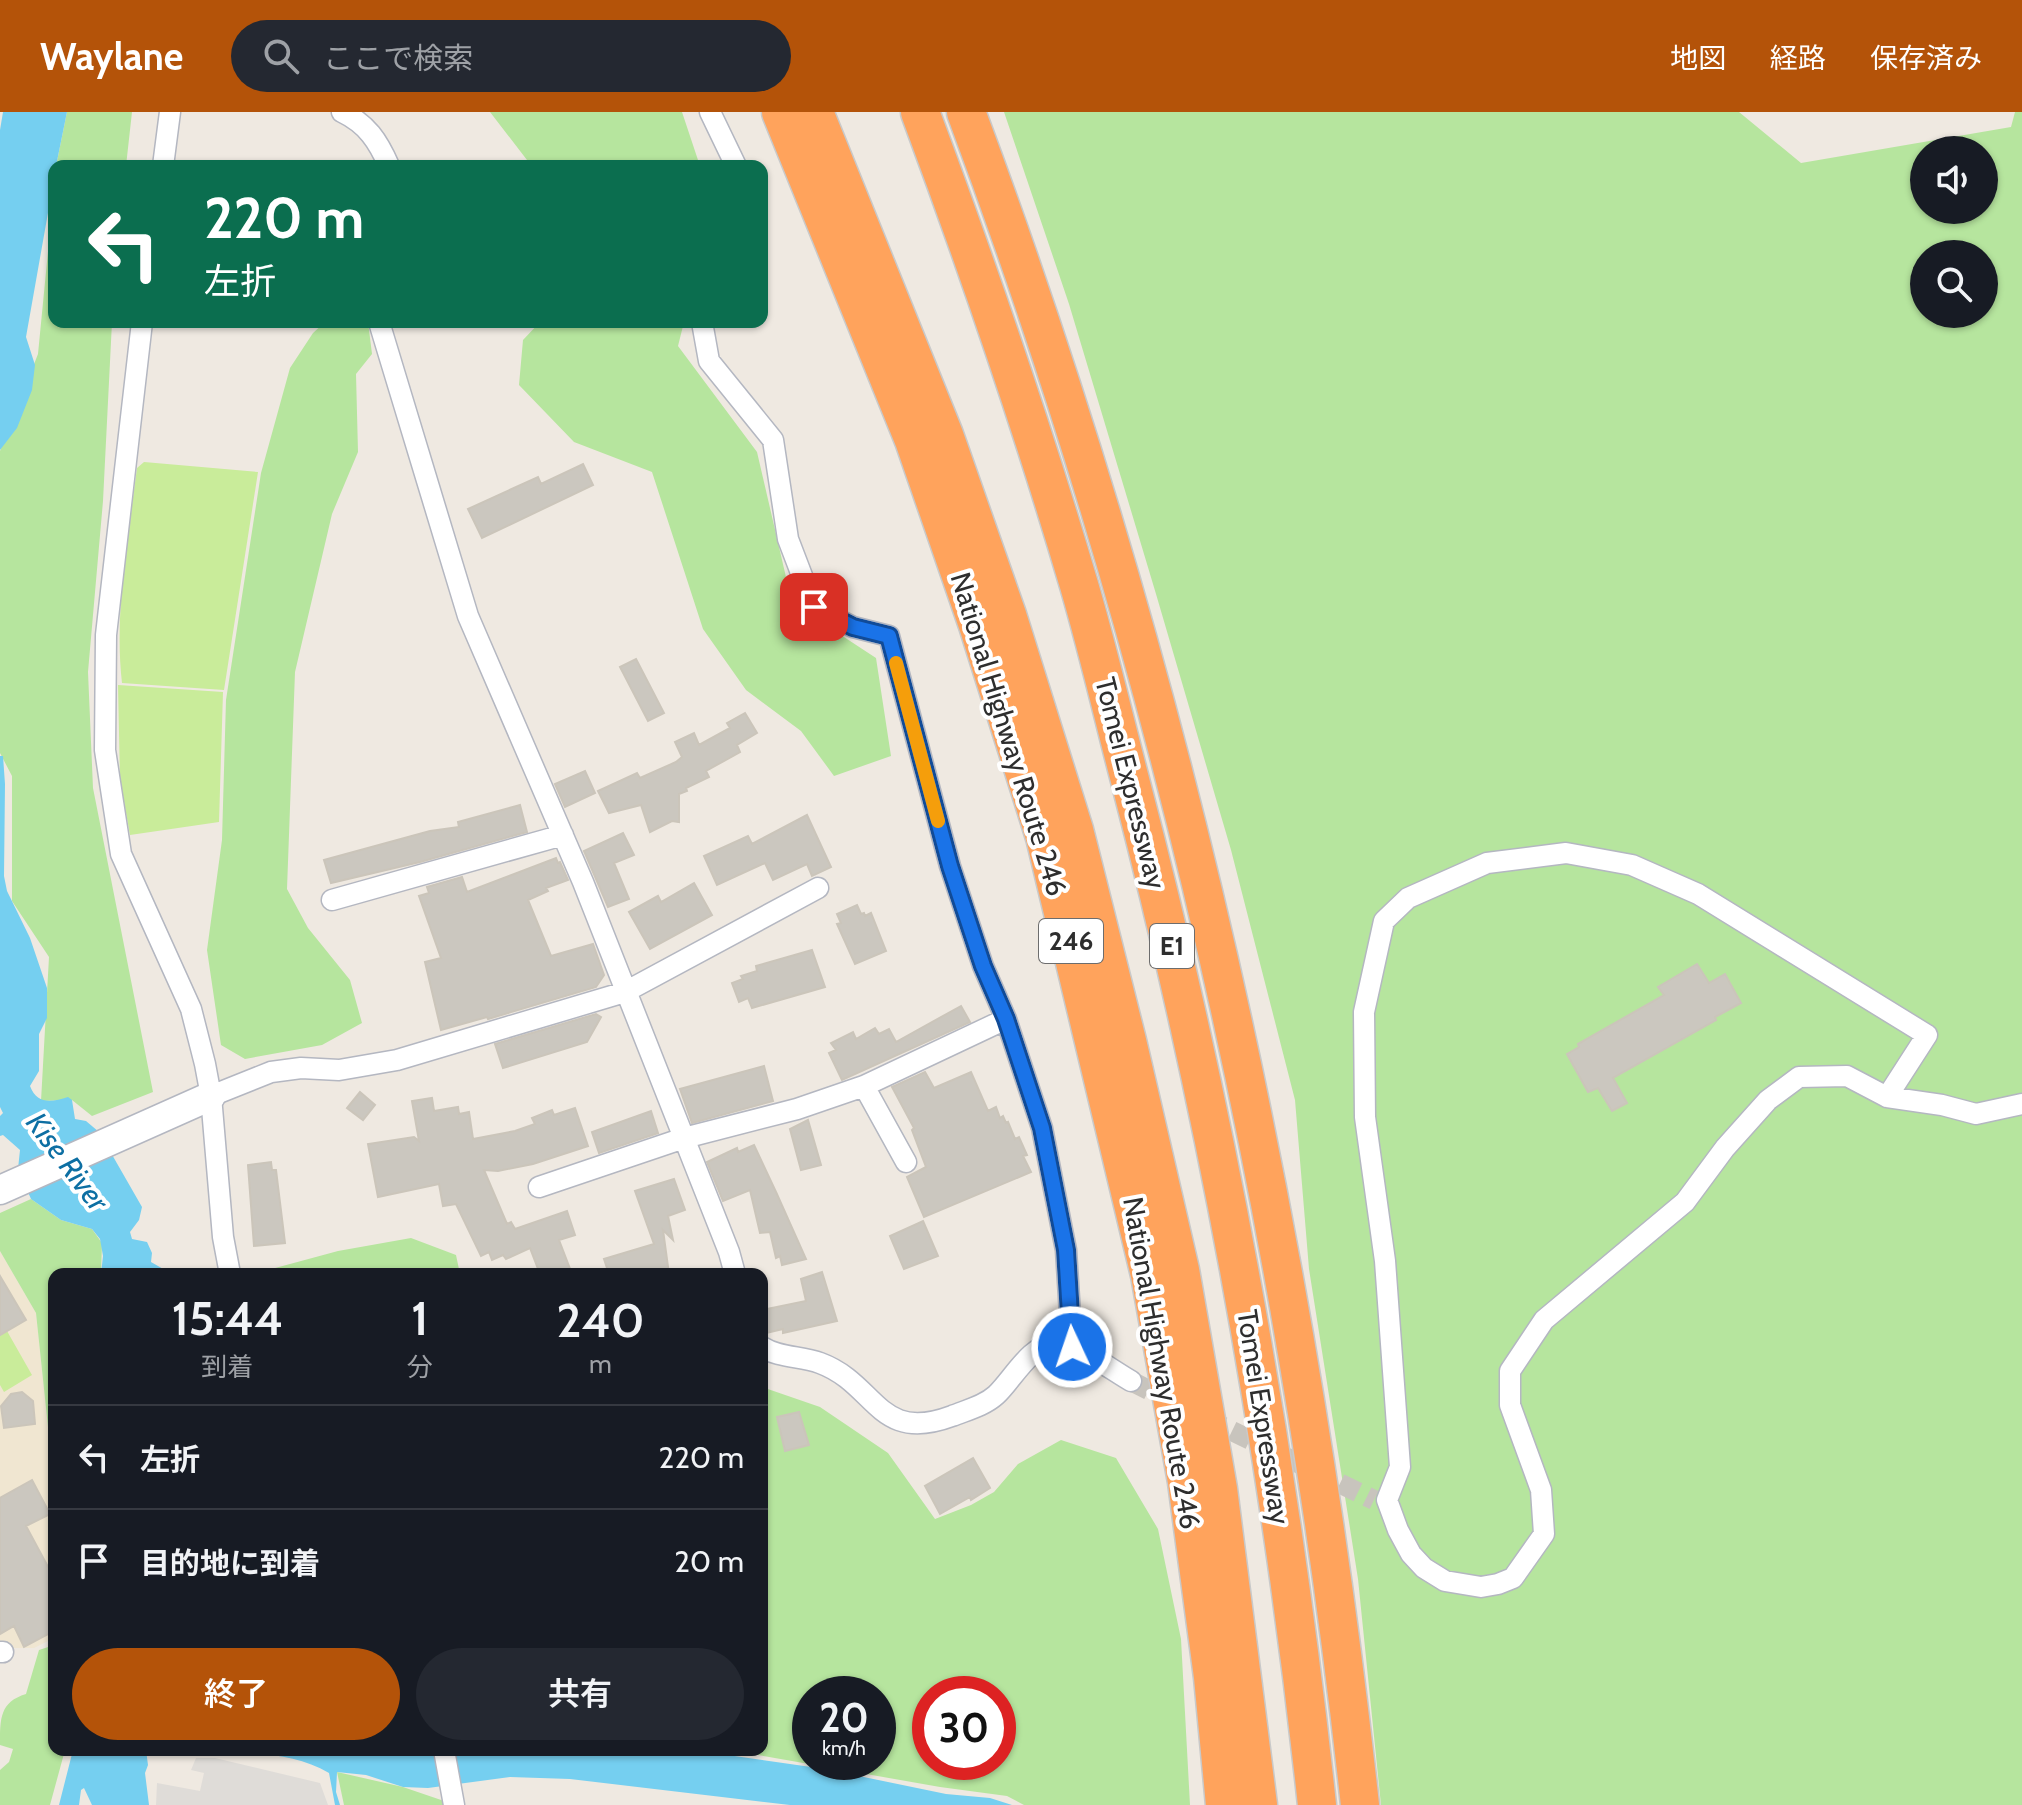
<!DOCTYPE html>
<html lang="ja">
<head>
<meta charset="utf-8">
<style>
	body { margin:0; font-family:Cabin,"Noto Sans JP",sans-serif; background:#242831; color:#f1f3f6; height:100vh; display:flex; flex-direction:column; font-size:30px; white-space:nowrap }
	* { box-sizing:border-box; margin:0 }
	p { font-size:26px; color:#9ea1a6 }
	.icon { flex:none; width:44px; height:44px; fill:none; stroke:currentColor; stroke-width:2; stroke-linecap:round; stroke-linejoin:round }
	.map { position:relative; flex:1; overflow:hidden }
	.panel { position:absolute; left:48px; top:1156px; width:720px; height:488px; display:flex; flex-direction:column; background:#171b24; border-radius:16px; box-shadow:0 2px 6px #0004 }
	.panel>* { flex:none }
	.hud { position:absolute; left:48px; top:48px; width:720px; height:168px; border-radius:16px; box-shadow:0 2px 6px #0004; background:#0b6e4f; color:#fff; overflow:hidden }
	.controls { position:absolute; left:1910px; top:24px; display:grid; gap:16px }
	.controls a { display:grid; place-items:center; width:88px; height:88px; border-radius:50%; background:#171b24; box-shadow:0 2px 6px #0004; font-size:40px }
	.speed { position:absolute; left:792px; top:1564px; display:flex; gap:16px; font-size:40px; font-weight:700; text-align:center }
	.speed>* { display:grid; place-content:center; width:104px; height:104px; border-radius:50%; background:#171b24; box-shadow:0 2px 6px #0004; line-height:1 }
	.speed small { font-size:20px; font-weight:400 }
	.speed .limit { border:12px solid #d22; background:#fff; color:#111 }
	.pin { position:absolute; display:grid; place-items:center; width:68px; height:68px; color:#fff; margin:-34px; border-radius:16px; box-shadow:0 4px 12px #0006 }
	.me { position:absolute; width:88px; margin:-44px; rotate:357deg; stroke-linejoin:round; filter:drop-shadow(0 0 6px #0008) }
	.turn { display:flex; align-items:center; gap:28px; height:168px; padding:0 24px; font-size:36px }
	.turn .icon { width:104px; height:104px; stroke-width:2.5 }
	.turn b { display:block; font-size:56px; line-height:68px }
	.eta { display:flex; justify-content:space-evenly; align-items:center; height:136px; text-align:center }
	.eta b { font-size:48px; font-weight:600; line-height:56px }
	.action { display:flex; gap:16px; margin-top:auto; padding:16px 24px }
	.action a { flex:1; height:92px; border-radius:48px; background:#b45309; color:#fff; font-size:32px; font-weight:600; line-height:92px; text-align:center }
	.action a+a { background:#242831; color:#f1f3f6 }
	ul { padding:0; list-style:none }
	li { display:flex; align-items:center; gap:24px; height:104px; padding:0 24px; border-top:2px solid #363941 }
	li div { flex:1 }
	li b { display:block; font-size:30px }
	li em { font-style:normal }
	header { display:flex; align-items:center; gap:48px; box-sizing:border-box; height:112px; padding:0 40px; background:#b45309; color:#fff }
	header strong { font-size:38px }
	nav { display:flex; gap:44px; margin-inline-start:auto; font-size:28px }
	.search { width:560px; height:72px; background:#242831; display:flex; align-items:center; gap:20px; box-sizing:border-box; padding:0 28px; border-radius:44px; color:#9ea1a6; font-size:30px }
	.map>svg:first-child { display:block }
</style>
</head>
<body>
<header>
<strong>Waylane</strong>
<div class="search"><svg class="icon" aria-label="search" viewBox="0 0 24 24"><circle cx="10" cy="10" r="6"/><path d="M15 15l6 6"/></svg>ここで検索</div>
<nav><a>地図</a><a>経路</a><a>保存済み</a></nav>
</header>
<div class="map">
<svg width="2022" height="1693" viewBox="0 0 2022 1693">
	<rect width="100%" height="100%" fill="#efe9e1"/>
	<!-- education -->
	<path fill="#f0e6d1" d="M0,1139L36,1201L54,1372V1526L34,1536H0Z"/>
	<!-- green -->
	<path fill="#b6e59e" fill-rule="evenodd" d="M67,0H132L126,54H56Z
		M490,0H682L700,54H537L527,48Z
		M1004,0H1739L1801,51L2011,15L2015,0H2022V1693H1381L1358,1467L1309,1157L1295,988L1231,738L1156,482L1069,192ZM1924,38H1984V98H1924ZM1924,142H1984V202H1924Z
		M54,78V210H112L103,389L88,560L93,676L153,980L92,1004L72,988L41,989L49,845L12,789V664L0,641V339L38,242Z
		M325,210H368L372,242L356,262L358,340L332,402L295,560L287,777L308,816L350,868L362,911L322,933L245,947L221,933L207,838L222,728L226,588L261,361L290,256L313,221Z
		M540,210H684L678,234L757,340L792,491L876,546L891,644L834,664L801,619L746,578L703,517L652,360L574,330L519,273L523,228Z
		M31,1087L61,1108L92,1117L102,1131L101,1162H54V1372L36,1201L0,1139V1101Z
		M411,1126L456,1143L460,1162H253L338,1139Z
		M762,1275L820,1295L888,1341L935,1407L971,1393L994,1380L1018,1352L1061,1328L1116,1346L1158,1417L1181,1527L1190,1693H1024L1007,1684L940,1675L730,1638H762ZM810,1582H878V1650H810ZM930,1582H998V1650H930Z
		M54,1533V1638H65L50,1693H0V1658L9,1650L13,1637L0,1633C0,1606 0,1590 26,1582L39,1538Z
		M337,1660L403,1675L447,1690V1693H344Z"/>
	<!-- pitch -->
	<path fill="#c9ec9a" d="M144,350L258,360L224,578L122,571C114,501 128,426 137,356Z
		M118,573L223,580L219,710L130,723L120,667Z
		M7,1219L32,1263L4,1280L0,1273V1223Z"/>
	<!-- plaza -->
	<path fill="#dfdcd8" d="M196,1646H215L320,1671L328,1693H156L157,1671L200,1679L204,1661L191,1658Z"/>
	<!-- water -->
	<path fill="#75cff0" d="M3,0H67L56,54H54V67L26,225L35,253L32,278L17,316L0,338V18Z
		M0,644H3L5,672L4,764L7,779L30,826L47,876V906L39,922V959L30,974C37,993 52,990 68,985L72,988L75,1007L86,1009L99,1020L142,1095L139,1108L130,1120L132,1127L147,1130L152,1141L151,1150L172,1162H101L103,1144L100,1127L92,1117L61,1108L31,1087L18,1057L20,1038L3,1023L0,1024V1004L3,1001L0,995Z
		M73,1638H146L148,1653L145,1661L149,1693H92L84,1676L81,1678L79,1693H59Z
		M237,1638H693L825,1657L946,1682L990,1686L1012,1693H790L570,1667L510,1665L428,1676L403,1675L366,1663L337,1660L336,1680L340,1693H335L329,1661C301,1644 269,1643 237,1638Z"/>
	<!-- building -->
	<path fill="#cbc7bf" stroke="#cbc5ba" stroke-width="2" d="M583,352L593,373L482,426L468,397L538,365L541,372Z
		M636,547L664,601L648,609L620,555Z
		M745,601L757,621L737,633L740,640L706,659L709,665L686,676L687,679L679,682V710L672,709L650,720L641,693L609,701L598,679L637,661L640,666L676,650L682,645L675,630L694,621L699,633L730,616L727,611Z
		M585,659L595,681L565,695L555,672Z
		M520,693L527,720L420,750L331,771L324,748L430,719L459,715L458,710Z
		M807,703L831,755L812,764L807,752L773,768L765,751L717,773L704,744L748,724L752,732Z
		M623,721L634,743L614,751L629,787L608,795L584,739Z
		M556,746L558,751L560,750L568,768L546,776L548,779L528,788L551,844L593,832L604,863L596,875L488,907L487,905L441,918L425,850L441,846L419,784L429,781L427,775L462,765L467,780Z
		M694,771L712,803L650,837L629,800L658,784L661,790Z
		M857,793L861,802L864,801L865,804L871,801L886,839L855,852L837,812L841,811L837,802Z
		M812,838L825,875L752,896L748,886L739,890L732,871L743,867L741,864L757,859L756,854Z
		M1697,852L1709,871L1725,862L1741,891L1715,905L1716,908L1613,966L1627,991L1612,999L1598,976L1588,980L1567,942L1579,935L1578,932L1664,883L1658,875Z
		M961,894L970,910L842,968L829,941L836,938L831,931L853,920L856,927L875,916L879,922L889,917L896,930Z
		M596,902L601,905L587,930L503,956L495,932Z
		M764,954L773,989L692,1011L680,977Z
		M925,960L934,976L971,960L988,999L996,995L1000,1006L1003,1004L1006,1011L1008,1010L1015,1027L1019,1025L1027,1043L1023,1044L1031,1060L924,1105L907,1065L926,1055L912,1018L914,1016L892,975Z
		M360,980L375,993L363,1008L347,996Z
		M432,986L434,999L458,995L459,1002L469,1000L473,1027L515,1019L535,1012L532,1006L552,998L554,1003L575,996L588,1034L533,1052L498,1059L484,1058L507,1112L511,1110L515,1117L567,1099L575,1123L559,1128L572,1162H540L530,1136L506,1147L503,1143L492,1148L489,1140L481,1144L456,1092L443,1094L439,1072L378,1085L368,1032L414,1025L419,1029L412,989Z
		M651,999L658,1021L599,1041L592,1020Z
		M808,1008L821,1053L801,1058L790,1017Z
		M754,1033L776,1080L806,1147L782,1153L780,1144L776,1146L770,1120L760,1121L750,1078L723,1089L707,1050L737,1036L738,1040Z
		M271,1050L272,1058H276L285,1131L254,1134L248,1053Z
		M674,1067L685,1098L668,1104L673,1128L663,1118L669,1162H609L604,1147L654,1132L635,1079Z
		M923,1109L938,1144L904,1157L890,1124Z
		M822,1160L837,1209L783,1221V1217L766,1221L762,1198L806,1189L801,1167Z
		M0,1164L26,1208L0,1223Z
		M22,1280L33,1289L35,1312L4,1316L1,1294L11,1282Z
		M799,1300L809,1333L785,1339L777,1305Z
		M973,1346L990,1376L971,1388L970,1385L940,1402L925,1374Z
		M32,1368L50,1402L26,1414L54,1466V1519L24,1535L14,1514L0,1522V1386Z"/>
	<g fill="none" stroke-linecap="round" stroke-linejoin="round">
		<!-- street-tunnel -->
		<path stroke="#c8c4bd" stroke-width="20" stroke-dasharray="20 10" stroke-linecap="butt" d="M1131,1269L1176,1292
			M1205,1306L1374,1388"/>
		<!-- street casing -->
		<g stroke="#b4b7c1" stroke-width="23">
			<path id="street" d="M342,0C367,12 378,29 389,54
				M710,0L736,54
				M163,54L170,0
				M142,210L106,523L105,638L121,742L191,897L205,952L211,984L223,1125L230,1162
				M379,210L468,504L583,770L729,1140L735,1162
				M702,210L709,249L773,328L788,427L814,495L853,515L889,524L950,754L983,854L1006,907L1042,1016L1066,1138L1072,1235
				M332,788L563,723
				M864,974L906,1050
				M211,984L271,960L301,956L339,958L397,948L625,880L818,776
				M1887,985L1927,923L1698,782L1632,753L1566,741L1487,751L1408,786L1384,809L1364,900L1365,1005L1385,1149L1400,1355L1387,1388L1398,1418L1411,1442L1424,1456L1445,1469L1481,1475L1498,1472L1513,1466L1544,1422L1541,1378L1510,1293V1259L1544,1208L1685,1090L1725,1036L1768,988L1799,965L1847,964L1887,985L1942,993L1976,1002L2022,992
				M539,1075L684,1026L797,997L864,974L1006,907
				M762,1235C779,1246 801,1244 820,1251C877,1272 877,1332 952,1304C967,1298 984,1294 996,1283C1013,1267 1030,1233 1055,1231C1075,1230 1113,1259 1131,1269
				M0,1540H3
				M444,1638L454,1693"/>
		</g>
		<!-- secondary casing -->
		<g stroke="#b4b7c1" stroke-width="31">
			<path id="secondary" d="M0,1078L211,984"/>
		</g>
		<!-- highway casing -->
		<g stroke="#c9c9c9" stroke-width="41">
			<path id="highway" d="M781,0L914,328L978,513L1045,725L1150,1163L1187,1370L1213,1565L1225,1693
				M814,0L944,323L1007,503L1074,718L1127,929L1180,1158L1218,1377L1258,1693
				M920,0C978,156 1032,314 1079,473C1098,538 1113,603 1130,668C1218,1005 1280,1347 1317,1693
				M966,0C1169,544 1297,1116 1360,1693"/>
		</g>
		<!-- street -->
		<use href="#street" stroke="#fff" stroke-width="20"/>
		<!-- secondary -->
		<use href="#secondary" stroke="#fff" stroke-width="28"/>
		<!-- highway -->
		<use href="#highway" stroke="#ffa35c" stroke-width="38"/>
	</g>
	<g fill="none" stroke-linecap="round" stroke-linejoin="round">
		<!-- route casing -->
		<g stroke="#114b97" stroke-width="20">
			<path id="route" d="M814,495L853,515L889,524L950,754L983,854L1006,907L1042,1016L1066,1138L1072,1235"/>
		</g>
		<!-- route -->
		<use href="#route" stroke="#1a73e8" stroke-width="14"/>
		<!-- slow -->
		<path stroke="#f59e0b" stroke-width="14" d="M896,551L938,709"/>
	</g>
	<g text-anchor="middle" stroke-width="8" stroke-linejoin="round" paint-order="stroke">
		<!-- shield labels -->
		<g fill="#fff" stroke="#6d6d6d" stroke-width="2">
			<rect x="1039" y="807" width="64" height="44" rx="6"/>
			<rect x="1150" y="812" width="44" height="44" rx="6"/>
		</g>
		<g font-size="26" font-weight="bold" fill="#2e2e2e">
			<text x="1071" y="838">246</text>
			<text x="1172" y="843">E1</text>
		</g>
		<!-- street labels -->
		<g font-size="28" fill="#2e2e2e" stroke="#fff">
			<text transform="translate(1009 622) rotate(73)" y="10">National Highway Route 246</text>
			<text transform="translate(1131 671) rotate(76)" y="10">Tomei Expressway</text>
			<text transform="translate(1162 1251) rotate(80)" y="10">National Highway Route 246</text>
			<text transform="translate(1264 1305) rotate(81)" y="10">Tomei Expressway</text>
		</g>
		<!-- water labels -->
		<g font-size="30" font-style="italic" fill="#0d6fa3" stroke="#fff">
			<text transform="translate(67 1050) rotate(53)" y="10">Kise River</text>
		</g>
	</g>
</svg>
<div class="controls">
<a><svg class="icon" aria-label="sound" viewBox="0 0 24 24"><path d="M4 9h4l5-4v14l-5-4H4zM17 9q2 3 0 6"/></svg></a>
<a><svg class="icon" aria-label="search" viewBox="0 0 24 24"><circle cx="10" cy="10" r="6"/><path d="M15 15l6 6"/></svg></a>
</div>
<div class="speed"><div>20<small>km/h</small></div><div class="limit">30</div></div>
<div class="pin" style="left:814px;top:495px;background:#d93025"><svg class="icon" aria-label="arrive" viewBox="0 0 24 24"><path d="M6 21V4h12l-3 4 3 4H6"/></svg></div>
<svg class="me" style="left:1072px;top:1235px" viewBox="-20 -20 40 40"><circle r="17" fill="#1a73e8" stroke="#fff" stroke-width="3"/><path d="M0-11L8 9 0 5-8 9z" fill="#fff"/></svg>
<div class="hud">
<div class="turn"><svg class="icon" aria-label="left" viewBox="0 0 24 24"><path d="M17 20v-9H6M10 6l-5 5 5 5"/></svg><div><b>220 m</b>左折</div></div>
</div>
<section class="panel">
<div class="eta">
<div><b>15:44</b><p>到着</p></div>
<div><b>1</b><p>分</p></div>
<div><b>240</b><p>m</p></div>
</div>
<ul>
<li><svg class="icon" aria-label="left" viewBox="0 0 24 24"><path d="M17 20v-9H6M10 6l-5 5 5 5"/></svg><div><b>左折</b></div><em>220 m</em></li>
<li><svg class="icon" aria-label="arrive" viewBox="0 0 24 24"><path d="M6 21V4h12l-3 4 3 4H6"/></svg><div><b>目的地に到着</b></div><em>20 m</em></li>
</ul>
<div class="action"><a>終了</a><a>共有</a></div>
</section>
</div>
</body>
</html>
